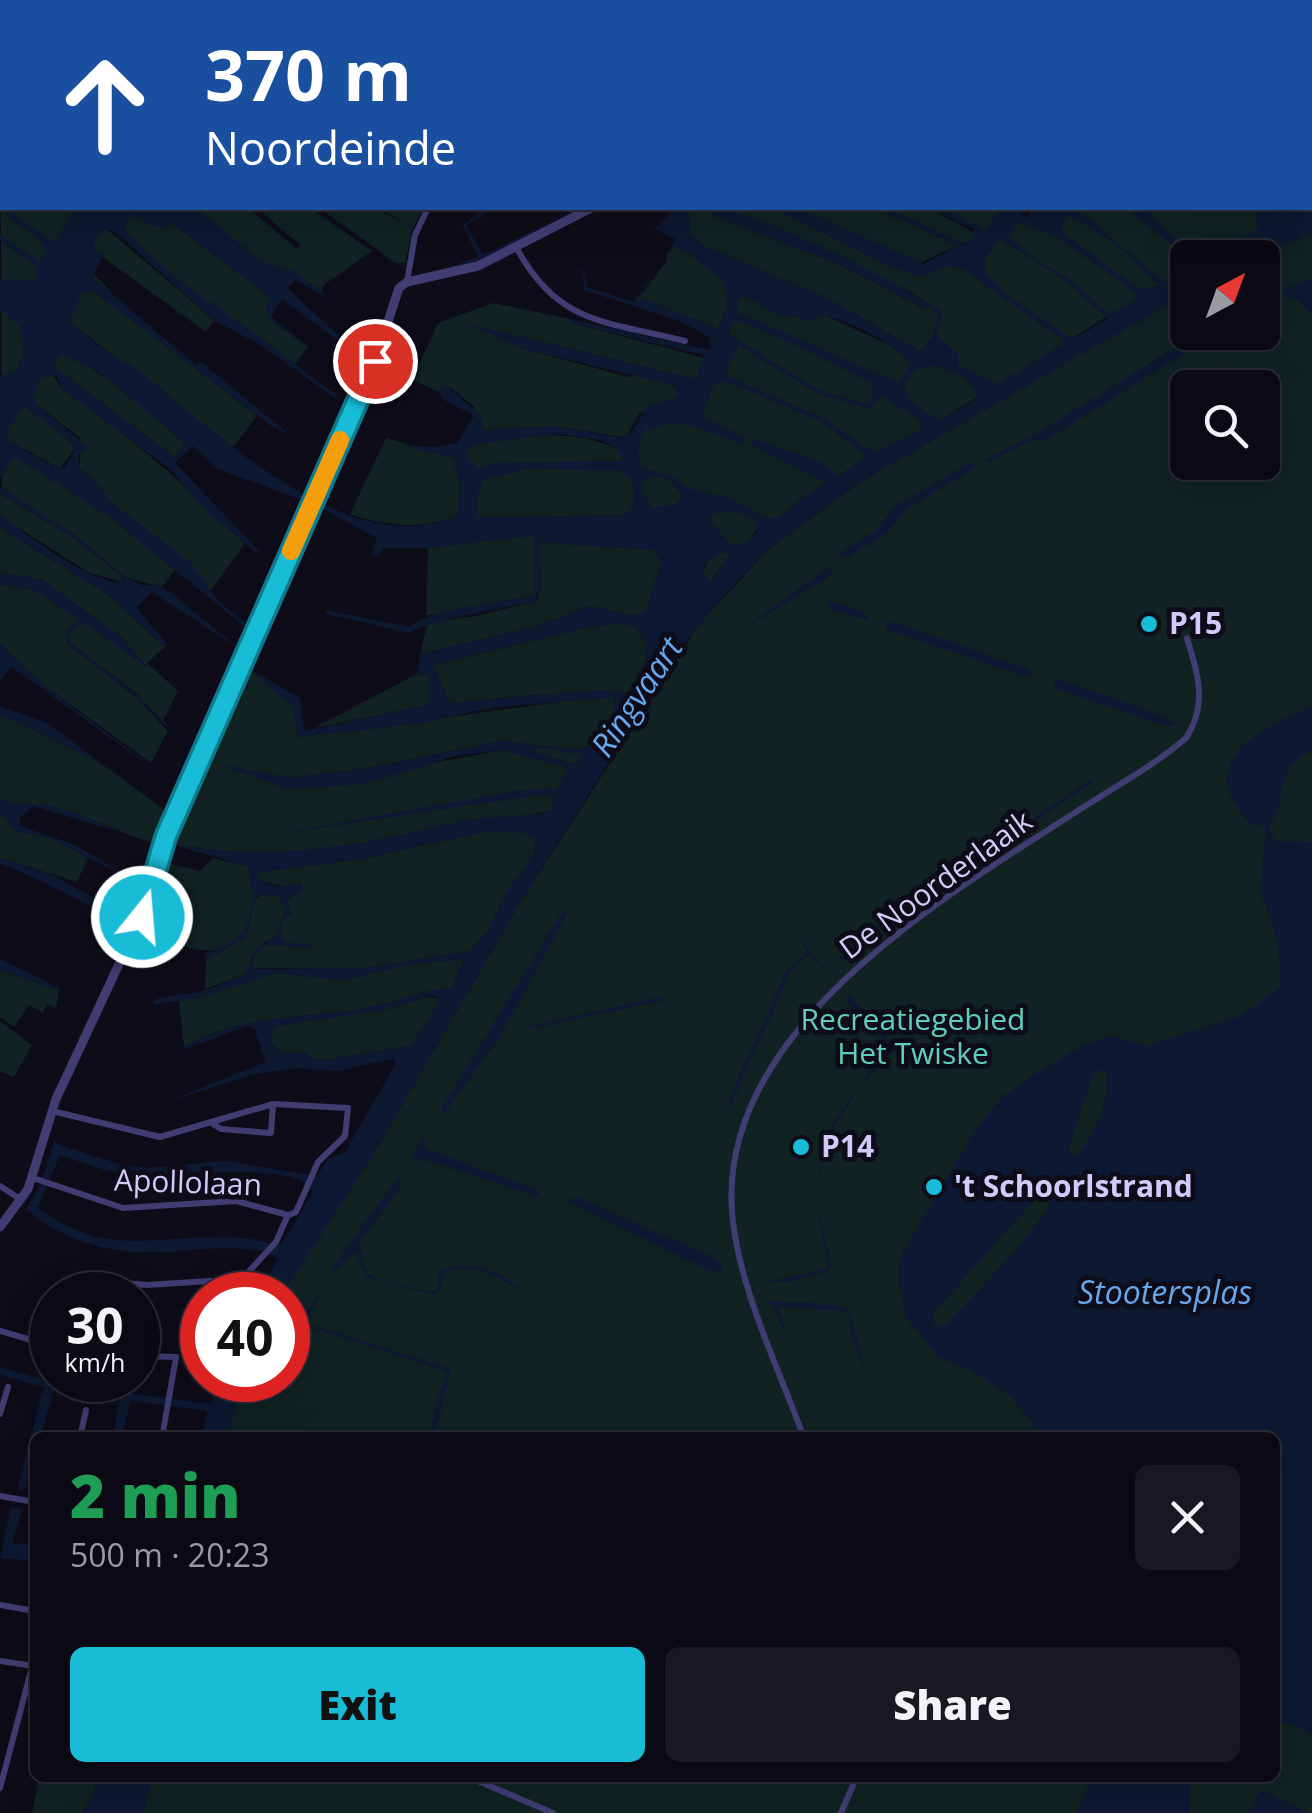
<!DOCTYPE html>
<html lang="en">
<head>
<meta charset="utf-8">
<style>
	body { margin:0; font-family:"Open Sans",sans-serif; background:#191721; color:#f1f3f6; height:100vh; display:flex; flex-direction:column; font-size:38px; white-space:nowrap }
	* { box-sizing:border-box; margin:0 }
	p { font-size:32px; color:#9a9aa0 }
	.icon { flex:none; width:55px; height:55px; fill:none; stroke:currentColor; stroke-width:2; stroke-linecap:round; stroke-linejoin:round }
	.map { position:relative; flex:1; overflow:hidden }
	.sheet { position:absolute; left:30px; top:1432px; width:1250px; height:350px; display:flex; flex-direction:column; background:#0b0913; border-radius:15px; box-shadow:0 10px 40px #0002,0 0 0 2px #2b2a33 }
	.sheet>* { flex:none }
	.top-card { position:absolute; left:0px; top:0px; width:1312px; height:210px; box-shadow:0 10px 40px #0002,0 0 0 2px #2b2a33; background:#1a4fa0; color:#fff; overflow:hidden }
	.needle { width:65px; rotate:41deg }
	.buttons { position:absolute; left:1170px; top:240px; display:grid; gap:20px }
	.buttons a { display:grid; place-items:center; width:110px; height:110px; border-radius:15px; background:#0b0913; box-shadow:0 10px 40px #0002,0 0 0 2px #2b2a33; font-size:50px }
	.speed { position:absolute; left:30px; top:1272px; display:flex; gap:20px; font-size:50px; font-weight:700; text-align:center }
	.speed>* { display:grid; place-content:center; width:130px; height:130px; border-radius:50%; background:#0b0913; box-shadow:0 10px 40px #0002,0 0 0 2px #2b2a33; line-height:1 }
	.speed small { font-size:25px; font-weight:400 }
	.speed .limit { border:15px solid #d22; background:#fff; color:#111 }
	.pin { position:absolute; display:grid; place-items:center; width:85px; height:85px; color:#fff; margin:-42px; border:5px solid #fff; border-radius:50%; box-shadow:0 2px 10px #0007 }
	.me { position:absolute; width:110px; margin:-55px; rotate:17deg; stroke-linejoin:round; filter:drop-shadow(0 0 8px #0008) }
	.turn { display:flex; align-items:center; gap:35px; height:210px; padding:0 40px; font-size:45px }
	.turn .icon { width:130px; height:130px; stroke-width:2.5 }
	.turn b { display:block; font-size:70px; line-height:85px }
	.round { display:grid; place-items:center; flex:none; width:105px; height:105px; border-radius:15px; background:#191721 }
	.head { display:flex; align-items:center; justify-content:space-between; height:170px; padding:0 40px }
	h1 { font-size:60px; font-weight:800; line-height:75px; color:#1e9e55 }
	.button { display:flex; gap:20px; margin-top:auto; padding:20px 40px }
	.button a { flex:1; height:115px; border-radius:15px; background:#19bcd7; color:#111; font-size:40px; font-weight:800; line-height:115px; text-align:center }
	.button a+a { background:#191721; color:#f1f3f6 }
	.map>svg:first-child { display:block }
</style>
</head>
<body>
<div class="map">
<svg width="1312" height="1813" viewBox="0 0 1312 1813">
	<rect width="100%" height="100%" fill="#0f0c19"/>
	<!-- green -->
	<path fill="#102222" fill-rule="evenodd" d="M0,0H157L2,2V208H123L107,229L214,320L206,332L97,253L93,273L146,330L257,416L233,447L73,325L59,354C82,353 166,425 185,444L175,457L53,366L51,373L63,390C130,436 188,487 245,543L210,592C184,554 148,532 112,503C99,492 95,477 80,469V438L36,404L27,409L56,427L75,448L60,469L10,441L15,456L111,518L175,570L162,587L126,578L75,535L2,493Z
		M178,0H336L339,2H179Z
		M1188,0H1312V162L1310,2Z
		M196,208H248L297,249L300,245L257,208H310L372,251L325,284L321,292L295,272L259,261Z
		M319,208H376L410,227L379,208H424L413,228L405,263H396Z
		M696,208H711L713,215L838,264L923,308L928,305L938,315L935,326L943,312L907,290L724,208H773L896,269L922,276L992,245L1018,222L1059,208H1253L1261,226L1212,257L1188,258L1187,273L1181,277L1116,311L939,421L867,457L776,518L765,519L750,539L730,554L710,583L703,574L717,531L711,521L713,514L677,504L627,515L477,518L467,451L473,444C522,436 573,427 619,450L647,425L702,416L732,336L729,331L738,299L746,297L812,321L815,315H824L935,366L932,338L920,351L827,298L703,246L690,234L688,209Z
		M798,208H874L958,245L918,264Z
		M886,208H929L975,233L970,242L963,243Z
		M945,208H989L998,213L986,232Z
		M134,214L171,223L261,289L271,299V321L308,346L294,366C266,336 228,322 197,297C172,276 149,255 126,231V221Z
		M1312,233V1813H128L136,1778H1275V1438L227,1437L245,1380H288L285,1288L370,1160L520,903L700,623L766,552L859,483L1187,293L1188,332H1262V258L1254,257ZM1188,388H1262V462H1188Z
		M675,247L690,253L724,282L727,306L718,329L639,297L666,262L667,253Z
		M493,303L570,319L572,323L705,358L696,379L467,324L524,349L629,377C644,373 670,379 679,392L672,402L639,413L626,438L555,426L482,430L474,407L450,387L439,392L412,380L438,323Z
		M386,438L453,458L460,484L458,515C423,531 385,526 350,514Z
		M0,494L72,537L123,577L122,582L90,573L12,524L0,515Z
		M0,528L107,594L165,647L147,663L178,691L163,721L136,693L69,642L67,636L83,622L147,667L121,637L41,579L0,573Z
		M534,535L535,595L455,613L426,615L428,548Z
		M539,542L654,550L661,561L647,610L636,616L589,606L535,627L420,654L428,622L476,616L537,601L541,586Z
		M0,584L34,590L79,620L66,631V643L138,699L168,731L151,763L41,683L11,654L14,660L0,680Z
		M608,622L632,625C657,647 644,670 629,693L536,695L450,703L433,665Z
		M249,669L293,707L298,737C405,726 509,706 615,696L614,713L598,739L582,750L500,741L368,768L289,778L222,765L287,789L504,750L568,768L551,811L346,847L261,855L173,845L186,808Z
		M417,674L430,677L429,705L314,728Z
		M0,714L97,761L165,810L153,843C119,833 91,816 55,807C35,802 18,809 0,799Z
		M544,747L582,754L578,765L536,753L535,749Z
		M0,812L15,831L49,838L88,858L77,882L0,858Z
		M487,831L521,832L536,837L534,853L488,931L470,951L364,968H254L251,960L265,945L312,947L287,943L280,934L281,922L291,914L287,900L302,890L260,881V872L362,859Z
		M213,858L248,866L254,900L262,893L277,894L286,908L276,936L263,943L244,975L205,989L206,960L246,938L253,904C250,910 250,919 247,927C235,961 195,950 169,943L173,934L147,918L162,862L200,871Z
		M464,959L451,989C425,989 408,998 383,1004C310,1022 257,1009 184,1046L179,1001L276,973L344,980L418,963Z
		M0,970L59,991L56,1008L47,1004L43,1013L29,1005L14,1027L0,1017Z
		M427,997L439,998L438,1004L411,1046L322,1060L280,1053L269,1039L276,1026L383,1010Z
		M0,1021L32,1045L14,1077L0,1071Z
		M39,1778H96L94,1795L81,1813H32Z"/>
	<!-- water -->
	<path fill="#0d1932" fill-rule="evenodd" d="M0,204L54,243L75,208H196L259,260L296,272L335,302L295,280L287,288L339,336L337,340L282,299L271,317L300,341L271,321L265,310L271,299L172,223L166,228L149,225L134,215L126,221V231C170,278 218,307 269,343C293,360 312,380 338,395L335,398L262,346L214,320L114,231L105,230L94,242L96,252L103,255L92,277L196,365L201,362L290,435L270,425L91,290L81,294L71,320C84,341 123,359 144,375C220,435 352,565 458,515L460,484L453,458L402,445L433,447L457,443L474,416L444,400L439,392L445,385L482,416L483,430L555,426L620,438L630,435L648,405L678,397L674,385L524,349L463,323L696,379L704,355L571,323L570,319L709,350L711,338L680,321L584,290L583,274L568,266L585,273L587,287L634,302L655,269L639,297L718,329L727,306L724,283L690,253L676,247L667,253L676,240L655,228L676,208H696L688,210L690,234L703,246L827,298L920,351L932,337L938,315L928,305L924,308L838,264L713,215L711,208C756,208 900,285 943,312L936,334L959,355L958,366L998,384L1061,345V339L962,269L950,265L922,277L896,269L773,208H798L924,264L958,245L874,208H886L963,243L970,242L974,229L929,208H945L986,231L997,213L989,208H1012L1027,218L1034,208L1079,211L1164,282L1187,273L1188,293L859,483L766,552L728,591L689,638L643,708L520,903L370,1160L282,1295H259L278,1258C243,1242 208,1249 171,1252C118,1256 67,1244 26,1209L40,1186L54,1143L119,1164L147,1168L225,1161L317,1176L328,1159L345,1152L394,1067L395,1058L339,1071L298,1068L251,1075L169,1101L266,1062L254,1029L247,1026L182,1050L184,1046C257,1009 310,1022 383,1004C408,998 425,989 451,989L464,960L418,963L344,980L276,973L198,998L152,1005L156,999L204,991L244,975L254,951L276,936L286,909L277,894L256,896L246,938L206,960V954C253,937 257,913 248,866L173,845C280,861 357,846 461,821C491,814 521,820 551,811L553,798L546,794L272,835L519,790L557,789L567,768L504,750L454,756L366,784L287,789L217,763L289,778L368,768L500,741L582,750L598,739L614,713L615,697L489,708L416,724L298,737L293,707L249,669L300,698L304,731L428,705L429,677L417,674L420,654L535,627L589,606L636,616L647,609L661,561L654,550L540,542L541,586L536,601C502,610 436,617 410,633L326,614L327,610L409,627C435,608 500,603 535,595L534,536L428,548H384L377,557L372,555L377,538L318,506L218,469L193,446L175,463L259,551L255,552L204,509L170,469L63,390L57,376L42,377L36,387V404L88,447L78,456L80,469L90,475L113,504L191,563L218,601L251,627L249,630L111,518L15,457L0,477V376L15,372L23,353L19,325L0,309V279L33,281L38,275L35,266L0,240V235L39,261L44,256V244L12,220ZM1069,215L1122,249L1158,285L1141,290L1060,230ZM1017,222L1052,234L1133,291L1138,300L1108,314L1071,280L1030,256L1010,237ZM1000,239L1065,280L1107,319L1073,339L1008,295L987,274L985,259ZM746,297L779,315L812,321L815,315C838,314 903,345 909,367L900,381L881,375L737,312L738,299ZM734,320C783,337 827,360 871,383L872,400L867,404L819,390L732,336L729,331ZM739,346L818,394L870,409L881,396L922,423L921,430L874,452L824,418L728,376L726,372ZM61,354L97,371L175,434L185,445L175,457L53,365ZM936,366C953,373 974,378 977,399L939,421L908,398L904,385L915,369ZM721,380L820,421L867,457L838,477L823,463L753,438L751,445L824,482L776,518H766L730,498L693,490L668,474L641,468L638,446L647,426L651,430C678,412 715,437 744,444L746,438L703,416L713,386ZM24,406L72,443L74,452L64,468L52,466L8,440L9,429ZM562,434L600,440L619,450L622,461L496,463L481,469L468,460L467,451L473,444ZM529,469L622,471L633,482L634,500L626,515L477,518V495L484,479ZM651,476L669,480L683,496L676,504L652,508L642,489L644,479ZM735,511C743,518 755,514 758,531L742,545H731L711,521L713,514ZM719,553L730,554L711,583L703,574L705,563ZM617,623L633,626C657,647 643,671 629,693L597,690L450,703L433,665C494,650 557,633 617,623ZM545,748L582,755L577,765L536,753V749ZM487,831L521,832L536,838L534,853L502,899L488,931L470,951L364,968L255,969L251,961L265,945L313,948L311,944L287,943L280,934L282,922L291,914L287,900L302,890V883L281,887L260,881V872L362,859ZM427,997L436,996L438,1004L411,1046L322,1060L309,1059L307,1053H280L269,1039L277,1026L383,1010ZM60,1155C84,1163 108,1173 134,1176C169,1180 296,1157 313,1192L281,1245C266,1243 251,1238 235,1237C161,1234 103,1260 38,1207Z
		M487,208H494L466,226L483,255L579,208L477,262L448,272V268L478,257L463,225Z
		M1125,208H1144L1194,257H1188Z
		M1253,208L1312,209V233L1254,257H1211L1259,227Z
		M1312,279V316L1299,300L1282,295L1286,289Z
		M1199,333H1216L1046,441L1032,440L988,462L986,459L1035,434Z
		M972,462L977,467L907,509L888,532L846,559L839,554L877,529L895,506Z
		M0,486L75,535L126,578L144,586L155,584L171,593L239,649L152,592L137,608L167,644L165,647L107,594L0,528V515C25,534 93,585 122,582L123,577L72,537L0,494Z
		M827,568L833,569L829,577L741,631Z
		M0,573L41,579L121,637L147,668L83,623L67,636L69,642L142,699L192,750L138,699L66,643V631L78,619L34,590L0,584Z
		M828,600L864,612L869,620L830,610Z
		M886,620L1029,669L1032,674L1026,677L886,629Z
		M0,643L41,683L180,788L12,667L0,679Z
		M1059,679L1171,719L1175,724L1169,727L1055,688L1054,682Z
		M0,706L47,723L165,810L97,761L0,714Z
		M1312,706V751C1267,772 1292,802 1268,826L1275,841L1312,842V1735L1292,1724L1275,1723V1438L1034,1437L1032,1422L1010,1396L968,1369L938,1357L905,1316L897,1272L903,1251L976,1129L1003,1096L1033,1075L1085,1044L1111,1036L1148,1046L1240,1016L1281,987L1278,943L1260,891L1266,831L1262,825L1251,824C1190,762 1257,730 1312,706ZM1105,1068C1114,1096 1094,1131 1079,1154L1073,1155L1068,1148L1094,1074ZM1059,1180C1064,1205 967,1302 946,1325L935,1326L932,1315L938,1308L1050,1182Z
		M1090,780L1092,783L927,893L926,891Z
		M0,799C17,808 29,802 46,805C72,810 98,822 122,833L33,806L20,818V826L73,844L143,885L49,838L15,831L0,812Z
		M0,858L55,876L129,918L126,923C83,904 44,879 0,864Z
		M911,900L843,960L838,959V957Z
		M563,910L568,912L501,1036L445,1113L440,1110Z
		M795,933L827,970L809,955L792,970L730,1107L726,1105L785,973L808,952Z
		M0,959L59,988V991L0,970Z
		M849,994L893,1046V1051L867,1080L865,1077L890,1047L845,1001Z
		M660,997L662,1001L530,1029V1026Z
		M861,1085L834,1128L815,1189L833,1122Z
		M423,1134L426,1149L537,1190L542,1198L418,1158L410,1160Z
		M399,1175L401,1187L359,1245L367,1273L382,1281L431,1292L437,1289L439,1272C464,1257 505,1270 522,1293C503,1277 467,1259 443,1274L441,1289L434,1295L366,1277L356,1252L334,1272L331,1269Z
		M577,1197L708,1255L722,1264V1272L709,1271L568,1201Z
		M815,1199L831,1262L830,1270L789,1282H768L828,1268Z
		M322,1288L306,1323L451,1369L435,1437H428L446,1371L303,1325L288,1376L297,1329Z
		M769,1301L834,1304L849,1310L866,1370L851,1338L848,1312L778,1306L787,1336Z
		M0,1367L55,1383L211,1404L221,1380H245L227,1437H202L207,1411L131,1401L122,1437H113L119,1398L54,1390L40,1437L35,1438L25,1490H17L44,1387L0,1375Z
		M11,1508L22,1509L12,1543L35,1545V1561L0,1558Z
		M96,1778H152L144,1813H81L94,1795Z
		M1091,1778H1190V1813H1076Z
		M1262,1789L1307,1813H1248Z"/>
	<g fill="none" stroke-linecap="round" stroke-linejoin="round">
		<!-- minor -->
		<path stroke="#413d73" stroke-width="6" d="M543,2L544,0
			M516,247C558,325 605,321 685,341
			M407,282L415,235L428,208
			M52,1111L160,1137L273,1104L348,1108L345,1136L318,1162L296,1212L289,1215
			M213,1124L221,1129L271,1133L273,1104
			M33,1178L123,1208L236,1201L288,1215L276,1242L242,1279L147,1285L101,1281L96,1282L93,1295
			M0,1186L20,1199
			M208,1281L210,1295
			M0,1331L52,1346
			M138,1356L176,1357L162,1438
			M0,1414L8,1387
			M80,1438L86,1410
			M804,1438C779,1369 742,1295 733,1222C710,1033 943,898 1079,810C1114,787 1154,766 1186,738C1208,705 1198,673 1187,638
			M0,1496L35,1502
			M0,1605L35,1611
			M0,1661L34,1666
			M471,1778L553,1813
			M0,1788L32,1667
			M841,1813L856,1778"/>
		<!-- tertiary -->
		<path stroke="#413d73" stroke-width="9" d="M1098,2L1105,0
			M0,1227L28,1189L56,1099L141,917L167,836L375,361L399,288L407,282L478,266L591,208"/>
	</g>
	<g fill="none" stroke-linecap="round" stroke-linejoin="round">
		<!-- route casing -->
		<g stroke="#107a8c" stroke-width="25">
			<path id="route" d="M142,917L166,836L375,361"/>
		</g>
		<!-- route -->
		<use href="#route" stroke="#19bcd7" stroke-width="18"/>
		<!-- slow -->
		<path stroke="#f59e0b" stroke-width="18" d="M291,551L340,440"/>
	</g>
	<!-- markers -->
	<g fill="#19bcd7" stroke="#0f0c19" stroke-width="4">
		<circle cx="1149" cy="624" r="10"/>
		<circle cx="801" cy="1147" r="10"/>
		<circle cx="934" cy="1187" r="10"/>
	</g>
	<g text-anchor="middle" stroke-width="10" stroke-linejoin="round" paint-order="stroke">
		<!-- poi labels -->
		<g font-size="30" font-weight="bold" fill="#d2cbf9" stroke="#0f0c19" text-anchor="start">
			<text x="1169" y="634">P15</text>
			<text x="821" y="1157">P14</text>
			<text x="954" y="1197">'t Schoorlstrand</text>
		</g>
		<!-- street labels -->
		<g font-size="30" fill="#d2cbf9" stroke="#0f0c19">
			<text transform="translate(936 885) rotate(-36)" y="10">De Noorderlaaik</text>
			<text transform="translate(188 1183) rotate(2)" y="10">Apollolaan</text>
		</g>
		<!-- park labels -->
		<g font-size="30" fill="#61cfb8" stroke="#0f0c19">
			<text x="913" y="1030">Recreatiegebied<tspan x="913" dy="34">Het Twiske</tspan></text>
		</g>
		<!-- water labels -->
		<g font-size="32" font-style="italic" fill="#65a8ed" stroke="#0f0c19">
			<text transform="translate(637 697) rotate(-56)" y="11">Ringvaart</text>
			<text x="1165" y="1304">Stootersplas</text>
		</g>
	</g>
</svg>
<div class="buttons">
<a><svg class="needle" viewBox="-14 -14 28 28"><path d="M0-13l5 13h-10z" fill="#e53935"/><path d="M0 13l5-13h-10z" fill="#9a9aa0"/></svg></a>
<a><svg class="icon" aria-label="search" viewBox="0 0 24 24"><circle cx="10" cy="10" r="6"/><path d="M15 15l6 6"/></svg></a>
</div>
<div class="speed"><div>30<small>km/h</small></div><div class="limit">40</div></div>
<div class="pin" style="left:375px;top:361px;background:#d93025"><svg class="icon" aria-label="arrive" viewBox="0 0 24 24"><path d="M6 21V4h12l-3 4 3 4H6"/></svg></div>
<svg class="me" style="left:142px;top:917px" viewBox="-20 -20 40 40"><circle r="17" fill="#19bcd7" stroke="#fff" stroke-width="3"/><path d="M0-11L8 9 0 5-8 9z" fill="#fff"/></svg>
<div class="top-card">
<div class="turn"><svg class="icon" aria-label="ahead" viewBox="0 0 24 24"><path d="M12 20V5M6 11l6-6 6 6"/></svg><div><b>370 m</b>Noordeinde</div></div>
</div>
<section class="sheet">
<div class="head"><div><h1>2 min</h1><p>500 m · 20:23</p></div><a class="round"><svg class="icon" aria-label="close" viewBox="0 0 24 24"><path d="M6 6l12 12M18 6L6 18"/></svg></a></div>
<div class="button"><a>Exit</a><a>Share</a></div>
</section>
</div>
</body>
</html>
